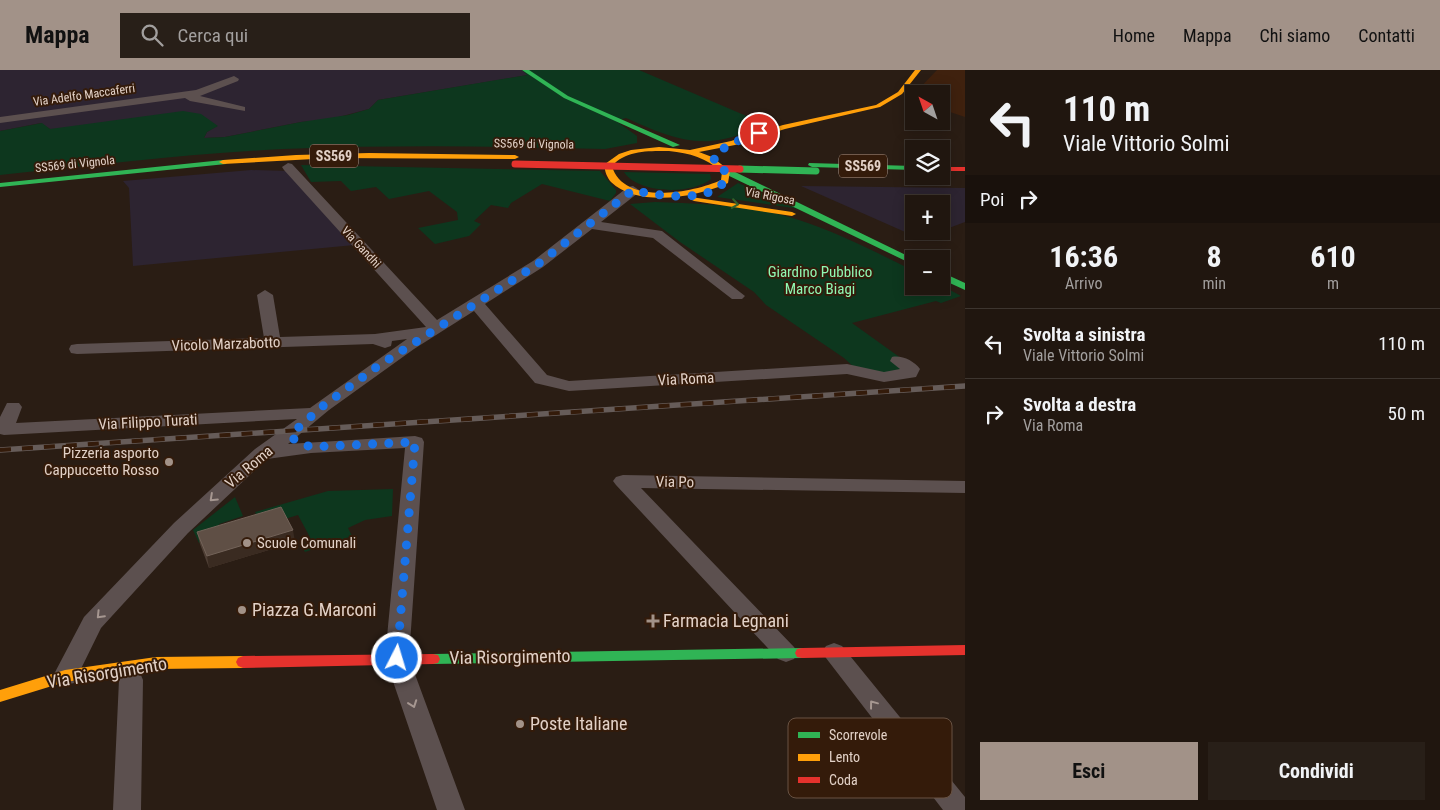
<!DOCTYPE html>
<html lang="it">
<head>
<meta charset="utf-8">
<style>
	body { margin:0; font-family:"Roboto Condensed",sans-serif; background:#281f18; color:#f1f3f6; height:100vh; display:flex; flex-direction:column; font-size:19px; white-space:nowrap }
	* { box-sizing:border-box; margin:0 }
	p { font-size:16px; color:#a29f9e }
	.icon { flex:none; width:28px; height:28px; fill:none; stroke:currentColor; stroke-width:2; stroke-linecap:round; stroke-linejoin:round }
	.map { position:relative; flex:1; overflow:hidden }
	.drawer { display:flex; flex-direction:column; background:#20160f; width:475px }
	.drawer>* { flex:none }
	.hud { background:#20160f; color:#f1f3f6; overflow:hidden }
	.needle { width:32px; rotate:320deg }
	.tools { position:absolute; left:905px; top:15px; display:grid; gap:10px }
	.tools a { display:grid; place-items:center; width:45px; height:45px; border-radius:0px; background:#20160f; box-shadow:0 2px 12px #0003,0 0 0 1px #3d352f; font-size:25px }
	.pin { position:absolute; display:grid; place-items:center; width:42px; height:42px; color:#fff; margin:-21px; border:2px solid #fff; border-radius:50%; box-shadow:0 1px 5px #0007 }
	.me { position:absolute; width:55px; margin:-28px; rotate:5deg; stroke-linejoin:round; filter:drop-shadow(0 0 4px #0008) }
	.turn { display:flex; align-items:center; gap:18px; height:105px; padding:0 15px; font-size:22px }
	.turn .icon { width:65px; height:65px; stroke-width:2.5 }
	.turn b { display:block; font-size:35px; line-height:42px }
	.then { display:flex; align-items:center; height:48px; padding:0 15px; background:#0003; gap:10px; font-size:19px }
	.eta { display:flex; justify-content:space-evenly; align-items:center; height:85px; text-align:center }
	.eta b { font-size:30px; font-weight:700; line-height:35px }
	.action { display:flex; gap:10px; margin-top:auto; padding:10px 15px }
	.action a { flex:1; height:58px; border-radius:0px; background:#a29288; color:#111; font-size:20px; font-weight:700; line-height:58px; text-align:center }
	.action a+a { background:#281f18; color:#f1f3f6 }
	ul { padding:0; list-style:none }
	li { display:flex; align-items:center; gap:15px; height:70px; padding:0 15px; border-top:1px solid #3d352f }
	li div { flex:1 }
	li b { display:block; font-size:19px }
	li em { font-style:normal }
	header { display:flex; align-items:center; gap:30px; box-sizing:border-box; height:70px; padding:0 25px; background:#a29288; color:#111 }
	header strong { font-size:24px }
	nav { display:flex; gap:28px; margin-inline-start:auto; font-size:18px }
	.search { width:350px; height:45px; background:#281f18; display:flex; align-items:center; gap:12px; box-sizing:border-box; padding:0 18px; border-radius:0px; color:#a29f9e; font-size:19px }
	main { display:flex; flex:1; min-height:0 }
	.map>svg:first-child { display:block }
</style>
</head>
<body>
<header>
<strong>Mappa</strong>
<div class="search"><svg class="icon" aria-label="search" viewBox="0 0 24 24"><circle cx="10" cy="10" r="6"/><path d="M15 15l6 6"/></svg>Cerca qui</div>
<nav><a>Home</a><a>Mappa</a><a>Chi siamo</a><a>Contatti</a></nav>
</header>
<main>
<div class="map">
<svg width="965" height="740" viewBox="0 0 965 740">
	<rect width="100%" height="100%" fill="#2a1d14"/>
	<!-- built -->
	<path fill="#3f210e" d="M937,0H965V47L941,39V24H914Z"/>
	<!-- industrial -->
	<path fill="#2d2431" d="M0,0H522L528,5L378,30L369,39L327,50L301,52L225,67L204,68L207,62L217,56L50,59L41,53L0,61Z
		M251,100L290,101L365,174L133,196L129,118L123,111Z
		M801,116L965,118V152L941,161V134H914V161H941L921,169Z"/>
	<!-- green -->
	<path fill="#0d371e" d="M522,0H639L770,56C751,61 730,69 711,71C680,73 653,60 626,48L616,51L637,66V73L605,79C497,76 390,75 283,79C188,84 94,95 0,105V61L42,53L50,59L183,41L201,44L218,56L207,62L204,68L225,67L301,52L348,45L369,39L378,30L527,5Z
		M301,95L600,101L616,120V123L610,131L542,114L511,133L508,138L491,135L474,151L481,154L469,166L435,174L418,158L458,150L457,142L429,121L389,129L376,117L351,121L341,111L311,112Z
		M624,102L710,104L711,109C692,125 638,124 624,102Z
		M738,113L800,139L717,127Z
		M655,132C703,134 753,135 799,150C839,163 876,182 914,201V216L941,215L961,226L941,233L936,231L852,253L905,291L903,299L882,303L856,299L844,288L766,235L754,222L680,172L630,134Z
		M393,419L392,446L365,450L348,458L352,466L305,482L301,475L312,471L298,445L262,456L255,442L328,421Z
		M235,427L243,446L219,454L224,466L199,473L193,460Z"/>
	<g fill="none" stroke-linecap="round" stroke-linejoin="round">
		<!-- street -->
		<path fill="#5c504f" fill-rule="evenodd" d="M234,6L239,9L238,11L200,26L245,37V41L190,31L185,28L0,53V47L196,20Z
			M288,93L292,94L437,250L533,191L628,117L633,116L639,120L638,123L601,152L662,161L745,226L742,229H732L653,168L592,159L543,197L485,234L547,305L569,311L847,294L884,302L900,299L890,291L892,287C902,285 914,291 920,299L916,307L884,312L847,304L569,321L535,313L474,241L414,279L329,340L288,374L415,366L422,368L424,372L409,588L465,740H437L385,588L405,378L311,383L267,389L188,463L101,558L74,613L65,615L56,613L53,606L84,547L174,453L255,379L297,349L4,365L0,364V347L7,333H19L22,337L16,353L310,338L407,269L392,271L391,276L385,278L373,274L77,284L71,283L69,279L71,275L77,274L264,268L257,225L265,220L273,225L280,267L375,264L426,257L284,100L282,97Z
			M623,405L965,411V423L641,418L794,577L798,583L794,589L786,592L778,589L616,415L613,411L616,407Z
			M834,573L842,576L965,727V740H943L826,588L822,582L826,576Z
			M131,600L140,603L143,610L141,740H113L119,610L122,603Z"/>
		<!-- fast -->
		<path fill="#30b455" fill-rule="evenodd" d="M522,0H529L568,26L680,75L673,77L564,28Z
			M223,90L227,92L226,94L0,117V113Z
			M809,93L914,96V100L812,97L808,95Z
			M723,99H729L914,189V195L723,103Z
			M941,202L965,213V220L941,209Z
			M802,578L807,579L809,583L807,587L802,588L433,594L428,593L426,589L428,585L433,584Z"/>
		<!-- slow -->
		<path fill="#ff9f0a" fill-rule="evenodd" d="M915,0H921L902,24L880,37L785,59L735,75L699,82L712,87L730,101L728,113C698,127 638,138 611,112C607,107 604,101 605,94L619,84L631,80L659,77L690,80L731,71L783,55L876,35L898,22ZM669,81C690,83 706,88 722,102L721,110C693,123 623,136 612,96C626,80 649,81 669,81Z
			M369,83L515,85L519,87L515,89L332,88L223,94L219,92L223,90L296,85Z
			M691,127L792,142L796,144L792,146L694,131L690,129Z
			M243,586L248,588L250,592L248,596L243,598L156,599L65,612L0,632V620L65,600L156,587Z"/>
		<!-- jam -->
		<path fill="#e5322d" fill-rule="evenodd" d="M941,97H965V101H941Z
			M965,575V585L802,588L797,587L795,583L797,579L802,578Z
			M433,584L438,585L440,589L438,593L433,594L243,598L238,596L236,592L238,588L243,586Z"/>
		<!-- rail casing -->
		<g stroke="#665c59" stroke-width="5.5">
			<path id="rail" d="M0,380L965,316"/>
		</g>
		<!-- rail -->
		<use href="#rail" stroke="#341b0a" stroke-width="4" stroke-dasharray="11" stroke-linecap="butt"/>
		<!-- fast-bridge -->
		<path stroke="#30b455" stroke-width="7" d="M740,99L816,101"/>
		<!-- jam-bridge -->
		<path stroke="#e5322d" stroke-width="7" d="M515,94L740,99"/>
	</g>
	<!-- wall -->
	<path fill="#4f3f35" d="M197,462L295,472L209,498L200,474Z"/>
	<!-- shaded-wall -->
	<path fill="#3a2b21" d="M293,460L295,472L209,498L207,486Z"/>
	<!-- building -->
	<path fill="#5f4f45" stroke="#736359" d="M281,437L293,460L207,486L197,462Z"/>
	<!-- one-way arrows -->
	<defs><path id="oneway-chevron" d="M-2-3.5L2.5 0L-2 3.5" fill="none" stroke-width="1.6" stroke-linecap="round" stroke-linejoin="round" transform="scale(1.25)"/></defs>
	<use stroke="#32602c" href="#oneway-chevron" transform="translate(735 134) rotate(8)"/>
	<g stroke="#a69791">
		<use href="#oneway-chevron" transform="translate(213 428) rotate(137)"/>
		<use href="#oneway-chevron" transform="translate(100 545) rotate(134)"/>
		<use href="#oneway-chevron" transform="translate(413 634) rotate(70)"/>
		<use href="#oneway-chevron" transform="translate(873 634) rotate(-127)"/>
	</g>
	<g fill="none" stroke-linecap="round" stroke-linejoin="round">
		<!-- route -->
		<path stroke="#1a73e8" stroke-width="9" stroke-dasharray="0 16.2" d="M397,588L415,372L311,377L295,371L291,364L323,336L378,296L538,194L633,120C656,126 717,135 727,106L722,96L714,91L715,84L732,73L759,63"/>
	</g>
	<!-- markers -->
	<g fill="#a29288" stroke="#341b0a" stroke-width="2">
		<circle cx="169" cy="392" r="5"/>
		<circle cx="247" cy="473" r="5"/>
		<circle cx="242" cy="540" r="5"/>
		<path d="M650.5 543.5h5v5h5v5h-5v5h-5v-5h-5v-5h5z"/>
		<circle cx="520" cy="654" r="5"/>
	</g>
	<g text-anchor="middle" stroke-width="4" stroke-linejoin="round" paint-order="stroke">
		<!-- far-street labels -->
		<g font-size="12" fill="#e2d1c7" stroke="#341b0a">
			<text transform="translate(84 25) rotate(-8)" y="4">Via Adelfo Maccaferri</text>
			<text transform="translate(534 74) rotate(1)" y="4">SS569 di Vignola</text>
			<text transform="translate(75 94) rotate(-6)" y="4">SS569 di Vignola</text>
			<text transform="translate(770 126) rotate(11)" y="4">Via Rigosa</text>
			<text transform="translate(361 177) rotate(47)" y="4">Via Gandhi</text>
		</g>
		<!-- shield labels -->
		<g fill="#341b0a" stroke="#ae9a8e" stroke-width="1">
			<rect x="310" y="74.5" width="48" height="23" rx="4"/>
			<rect x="839" y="84.5" width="48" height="23" rx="4"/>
		</g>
		<g font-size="14" font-weight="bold" fill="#e2d1c7">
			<text x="334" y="91">SS569</text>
			<text x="863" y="101">SS569</text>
		</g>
		<!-- park labels -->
		<g font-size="15" fill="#90f8b3" stroke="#341b0a">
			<text x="820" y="207">Giardino Pubblico<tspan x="820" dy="17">Marco Biagi</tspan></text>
		</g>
		<!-- street labels -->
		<g font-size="15" fill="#e2d1c7" stroke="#341b0a">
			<text transform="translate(226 274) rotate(-2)" y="5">Vicolo Marzabotto</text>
			<text transform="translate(686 309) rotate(-3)" y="5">Via Roma</text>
			<text transform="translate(148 352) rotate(-3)" y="5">Via Filippo Turati</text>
			<text transform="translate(249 397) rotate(-40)" y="5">Via Roma</text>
			<text transform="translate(675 412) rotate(1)" y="5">Via Po</text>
		</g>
		<!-- poi labels -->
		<g font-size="15" fill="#e2d1c7" stroke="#341b0a" text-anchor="end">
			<text x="159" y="388">Pizzeria asporto<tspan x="159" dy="17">Cappuccetto Rosso</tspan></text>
			<text x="257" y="478" text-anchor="start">Scuole Comunali</text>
		</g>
		<!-- near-poi labels -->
		<g font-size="18" fill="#e2d1c7" stroke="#341b0a" text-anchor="start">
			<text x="252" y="546">Piazza G.Marconi</text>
			<text x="663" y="557">Farmacia Legnani</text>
			<text x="530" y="660">Poste Italiane</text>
		</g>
		<!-- near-street labels -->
		<g font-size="18" fill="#e2d1c7" stroke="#341b0a">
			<text transform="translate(510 587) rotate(-1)" y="6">Via Risorgimento</text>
			<text transform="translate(107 603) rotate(-9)" y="6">Via Risorgimento</text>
		</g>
	</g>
	<!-- legend -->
	<rect x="788" y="648" width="164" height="80" rx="8" fill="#341b0a" stroke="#685243" stroke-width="1"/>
	<rect x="798" y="662" width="22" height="6" fill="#30b455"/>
	<rect x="798" y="684" width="22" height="7" fill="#ff9f0a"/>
	<rect x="798" y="707" width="22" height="6" fill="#e5322d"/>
	<g font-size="14" fill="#e2d1c7">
		<text x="829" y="670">Scorrevole</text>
		<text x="829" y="692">Lento</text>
		<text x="829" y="715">Coda</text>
	</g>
</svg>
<div class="tools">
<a><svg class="needle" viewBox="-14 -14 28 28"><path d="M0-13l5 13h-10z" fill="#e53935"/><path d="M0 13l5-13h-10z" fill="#a29f9e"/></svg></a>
<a><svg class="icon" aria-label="layers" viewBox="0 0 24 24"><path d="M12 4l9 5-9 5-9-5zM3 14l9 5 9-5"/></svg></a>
<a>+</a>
<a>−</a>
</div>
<div class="pin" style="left:759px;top:63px;background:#d93025"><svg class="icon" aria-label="arrive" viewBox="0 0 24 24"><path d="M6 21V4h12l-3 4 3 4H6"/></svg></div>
<svg class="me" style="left:397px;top:588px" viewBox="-20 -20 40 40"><circle r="17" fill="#1a73e8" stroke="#fff" stroke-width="3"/><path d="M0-11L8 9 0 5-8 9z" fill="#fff"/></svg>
</div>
<section class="drawer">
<div class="hud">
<div class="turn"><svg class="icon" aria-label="left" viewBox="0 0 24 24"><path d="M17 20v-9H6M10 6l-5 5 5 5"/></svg><div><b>110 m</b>Viale Vittorio Solmi</div></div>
<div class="then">Poi<svg class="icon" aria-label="right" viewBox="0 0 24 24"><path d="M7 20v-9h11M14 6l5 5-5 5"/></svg></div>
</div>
<div class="eta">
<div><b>16:36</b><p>Arrivo</p></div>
<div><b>8</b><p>min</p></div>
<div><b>610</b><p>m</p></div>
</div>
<ul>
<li><svg class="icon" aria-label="left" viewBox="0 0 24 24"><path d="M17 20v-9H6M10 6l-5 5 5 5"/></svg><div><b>Svolta a sinistra</b><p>Viale Vittorio Solmi</p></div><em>110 m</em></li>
<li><svg class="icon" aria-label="right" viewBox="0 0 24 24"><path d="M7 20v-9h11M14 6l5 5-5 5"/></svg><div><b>Svolta a destra</b><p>Via Roma</p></div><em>50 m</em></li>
</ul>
<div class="action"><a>Esci</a><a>Condividi</a></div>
</section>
</main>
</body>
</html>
